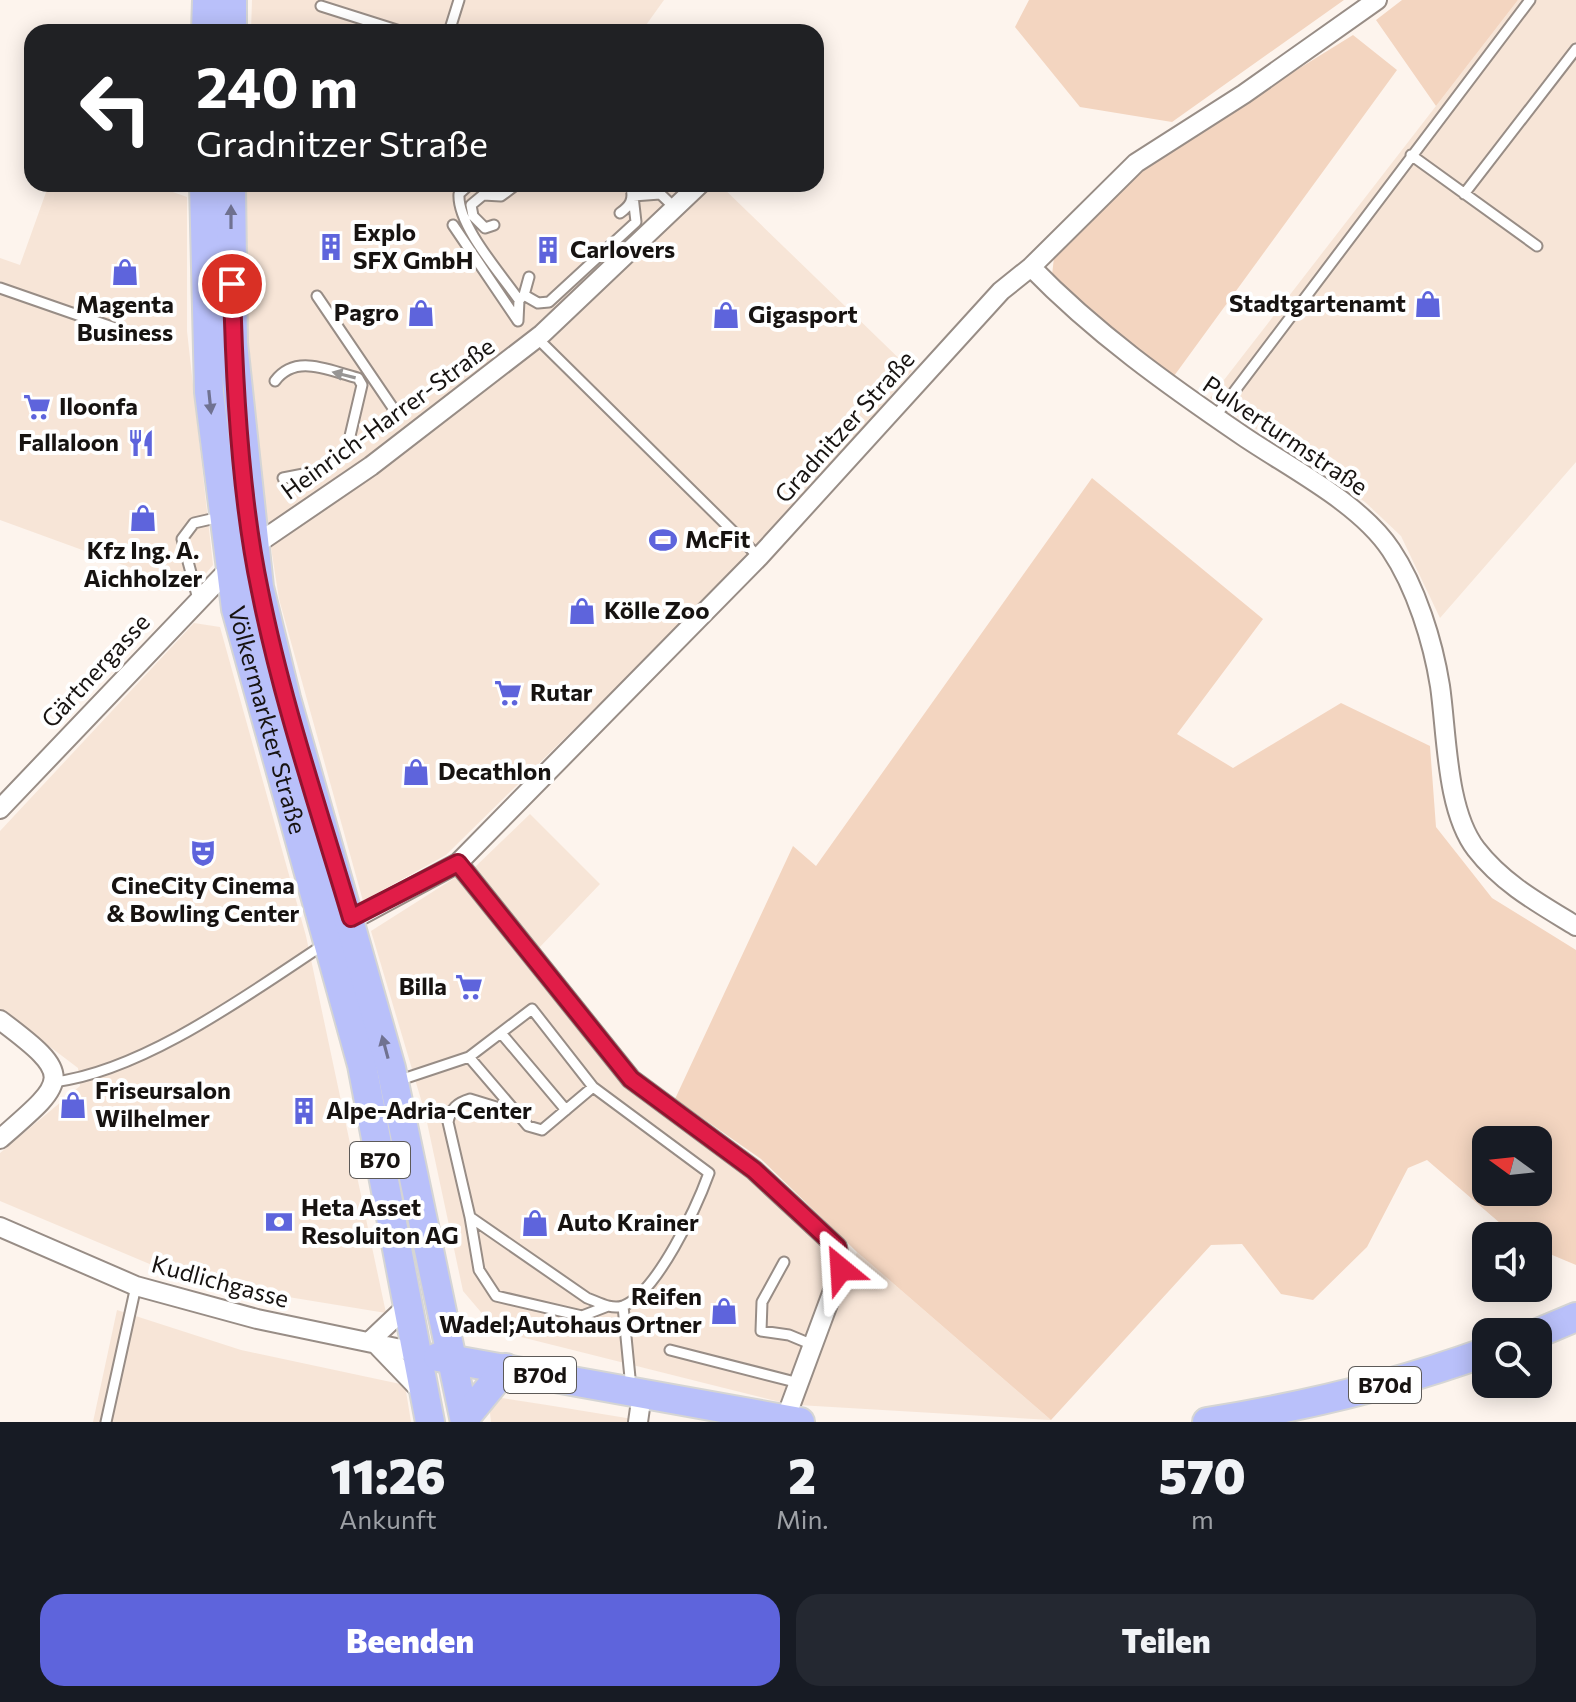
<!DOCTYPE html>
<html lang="de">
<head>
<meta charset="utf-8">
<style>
	body { margin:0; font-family:Commissioner,sans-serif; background:#242831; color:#f1f3f6; height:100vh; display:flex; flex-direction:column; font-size:30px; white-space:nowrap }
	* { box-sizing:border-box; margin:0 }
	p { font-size:26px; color:#9ea1a6 }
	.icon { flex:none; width:44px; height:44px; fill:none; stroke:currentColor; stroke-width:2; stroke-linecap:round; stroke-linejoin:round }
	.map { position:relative; height:1422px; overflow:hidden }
	.sheet { display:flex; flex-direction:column; background:#171b24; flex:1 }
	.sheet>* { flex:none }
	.top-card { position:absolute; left:24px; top:24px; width:800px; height:168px; border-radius:24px; box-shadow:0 4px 20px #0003; background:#202124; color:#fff; overflow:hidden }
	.needle { width:52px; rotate:285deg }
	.controls { position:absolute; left:1472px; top:1126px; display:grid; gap:16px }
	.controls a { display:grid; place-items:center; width:80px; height:80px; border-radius:16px; background:#171b24; box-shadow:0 4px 20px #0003; font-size:40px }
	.pin { position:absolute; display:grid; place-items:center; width:68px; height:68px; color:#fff; margin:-34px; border:4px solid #fff; border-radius:50%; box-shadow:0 2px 8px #0007 }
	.me { position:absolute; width:88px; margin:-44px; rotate:333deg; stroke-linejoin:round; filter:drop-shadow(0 0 6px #0008) }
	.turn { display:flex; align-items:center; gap:28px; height:168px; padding:0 40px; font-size:36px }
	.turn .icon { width:104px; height:104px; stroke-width:2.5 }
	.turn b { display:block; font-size:56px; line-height:68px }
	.eta { display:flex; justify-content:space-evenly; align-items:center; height:136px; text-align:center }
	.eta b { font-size:48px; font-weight:800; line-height:56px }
	.button { display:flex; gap:16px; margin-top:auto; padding:16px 40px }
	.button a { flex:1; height:92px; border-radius:24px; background:#5e64dc; color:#fff; font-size:32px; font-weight:800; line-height:92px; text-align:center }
	.button a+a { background:#242831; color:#f1f3f6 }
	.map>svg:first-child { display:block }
</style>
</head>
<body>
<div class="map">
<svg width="1576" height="1422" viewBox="0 0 1576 1422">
	<rect width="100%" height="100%" fill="#fdf4ed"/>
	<!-- built -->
	<path fill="#f7e5d7" d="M252,0H664L641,32H251Z
		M1518,0H1576V462L1440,618L1401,536L1365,502L1210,398Z
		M49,184H150L187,197V331L213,565L192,590L0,520V258L20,265Z
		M245,184H719L912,371L762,544L446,855L363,901L279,599L264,502L248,333Z
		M194,623L220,627L306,936L386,1313L276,1295L171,1273L0,1201V1153L80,1086L78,1068L0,1009V831Z
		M530,814L600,884L538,949L474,868Z
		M456,877L625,1087L739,1170L828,1250L833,1268L780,1402L497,1331L463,1291L425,1113L371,931Z
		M857,1252L1051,1420L798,1405Z
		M117,1310L241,1350L405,1385L411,1422H93Z
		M488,1396L547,1405L651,1422H491Z"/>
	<!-- green -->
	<path fill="#f3d5c0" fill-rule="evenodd" d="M1029,0H1344L1172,122L1080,107L1015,27Z
		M1402,0H1518L1436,106L1376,20Z
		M1353,35L1397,70L1174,376L1089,312L1052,275L1055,249L1143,165Z
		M1092,478L1263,619L1177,734L1233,768L1341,703L1430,746L1436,827L1492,898L1576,950V1265L1538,1249V1236H1515L1427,1160L1408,1168L1367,1247L1313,1300L1281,1294L1242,1244L1211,1245L1051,1420L857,1252L761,1159L675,1099L793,846L816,866ZM1538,1140V1192H1486V1140Z"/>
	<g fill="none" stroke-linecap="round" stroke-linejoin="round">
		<!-- service casing -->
		<g stroke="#988d86" stroke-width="13">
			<path id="service" d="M321,6L403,32
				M449,32L459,0
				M1411,155L1537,246
				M470,184L459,194C457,225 501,274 519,300
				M650,184L675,208
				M1464,194L1576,49
				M620,213C630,206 634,200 631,188L625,184
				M453,225L518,321
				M494,225L485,228L473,216L471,205L483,195L501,196L517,184
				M0,288L115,328L122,337
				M524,295L538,303L549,302L636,222L633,196L660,194
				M317,296L393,408
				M518,321L519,300L524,295L529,277
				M537,338L759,557
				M275,381C296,353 329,371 358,378L362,385L346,453L324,470L283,478
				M1215,417L1530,0
				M198,599L182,539L194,523L220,517
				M501,1033L566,1110
				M469,1057L528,1126L542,1130L593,1087
				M397,1081L469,1057L532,1009L593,1087L709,1173C697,1206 657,1293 623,1306C611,1310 598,1302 587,1298L470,1217L448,1122C451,1108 457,1103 470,1099L516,1113
				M54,1082C144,1071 250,993 326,943
				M470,1217L479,1270L496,1296L582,1316L608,1306
				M784,1262L762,1302L761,1331L789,1335L813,1345
				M623,1306L631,1388
				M670,1350L799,1383
				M106,1422L136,1286"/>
		</g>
		<!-- minor casing -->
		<g stroke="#988d86" stroke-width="22">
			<path id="minor" d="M1031,267C1095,333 1168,385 1243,436C1290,468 1360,503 1391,550C1416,587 1433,642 1440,686C1447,734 1446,810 1476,849C1503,884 1540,904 1576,926
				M0,809L230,568L264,539L371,466L542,334L700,184
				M458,863L631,1079L754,1170L837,1247L841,1269L785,1420
				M340,921L363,914L458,863L759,557L1001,291L1031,267L1136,163L1244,94L1377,0
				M0,1020C75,1076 68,1080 0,1139
				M0,1227L136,1286L257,1319L425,1354
				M370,1341L408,1305
				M374,1342L422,1392
				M638,1422L642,1394"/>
		</g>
		<!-- primary casing -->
		<g stroke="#d5d5d4" stroke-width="32">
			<g id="primary">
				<path d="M206,32L207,0"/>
				<path d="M232,32V0"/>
				<path id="s1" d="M204,184L209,392L236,609L362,1065L430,1422"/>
				<path d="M231,184L233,343L259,587L286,698L391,1068L465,1422"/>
				<path d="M1538,1333L1576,1317"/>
				<path d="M438,1357L800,1422"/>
				<path d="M465,1418L506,1368"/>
				<path d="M1207,1422C1302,1407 1395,1385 1486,1352"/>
			</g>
		</g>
		<!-- service -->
		<use href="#service" stroke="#fff" stroke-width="9"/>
		<!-- minor -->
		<use href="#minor" stroke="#fff" stroke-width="18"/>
		<!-- primary -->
		<use href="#primary" stroke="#b9c0fa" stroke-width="28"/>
	</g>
	<!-- one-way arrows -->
	<defs><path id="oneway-solid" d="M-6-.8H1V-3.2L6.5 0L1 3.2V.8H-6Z" transform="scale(2)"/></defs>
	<g fill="#707291">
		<use href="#oneway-solid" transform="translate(231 217) rotate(-90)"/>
		<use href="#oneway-solid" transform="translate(210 402) rotate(84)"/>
		<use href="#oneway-solid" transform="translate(385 1047) rotate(-105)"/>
	</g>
	<use fill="#979594" href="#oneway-solid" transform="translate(344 375) rotate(-166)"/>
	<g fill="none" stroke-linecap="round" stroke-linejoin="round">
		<!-- route casing -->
		<g stroke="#92132f" stroke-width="20">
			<path id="route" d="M232,284C234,381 240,496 260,591C282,702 319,810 351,918L458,863L631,1079L754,1170L837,1247L841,1269"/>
		</g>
		<!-- route -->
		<use href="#route" stroke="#e11d48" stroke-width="14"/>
	</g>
	<!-- icons -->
	<defs>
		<g id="building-bare" transform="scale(2.16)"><path d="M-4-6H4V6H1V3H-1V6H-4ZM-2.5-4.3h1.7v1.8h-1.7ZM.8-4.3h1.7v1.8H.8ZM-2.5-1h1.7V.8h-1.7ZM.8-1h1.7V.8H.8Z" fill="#5e64dc" stroke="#fff" stroke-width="2.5" paint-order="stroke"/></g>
		<g id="shop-bare" transform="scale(2.16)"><path d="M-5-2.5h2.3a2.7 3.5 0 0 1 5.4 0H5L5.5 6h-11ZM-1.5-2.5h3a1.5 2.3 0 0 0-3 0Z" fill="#5e64dc" stroke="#fff" stroke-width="2.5" paint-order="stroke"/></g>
		<g id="supermarket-bare" transform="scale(2.16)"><path d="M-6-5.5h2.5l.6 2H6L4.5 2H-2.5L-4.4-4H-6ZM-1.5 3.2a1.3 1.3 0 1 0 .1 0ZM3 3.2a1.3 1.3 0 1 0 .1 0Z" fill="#5e64dc" stroke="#fff" stroke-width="2.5" paint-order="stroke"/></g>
		<g id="restaurant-bare" transform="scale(2.16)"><path d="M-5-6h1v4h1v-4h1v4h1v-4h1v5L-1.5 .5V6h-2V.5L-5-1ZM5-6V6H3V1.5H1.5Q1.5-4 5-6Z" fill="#5e64dc" stroke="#fff" stroke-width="2.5" paint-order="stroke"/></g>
		<g id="stadium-bare" transform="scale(2.16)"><path d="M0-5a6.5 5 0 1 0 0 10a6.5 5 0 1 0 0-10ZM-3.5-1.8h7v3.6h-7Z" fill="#5e64dc" stroke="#fff" stroke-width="2.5" paint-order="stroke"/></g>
		<g id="theatre-bare" transform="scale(2.16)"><path d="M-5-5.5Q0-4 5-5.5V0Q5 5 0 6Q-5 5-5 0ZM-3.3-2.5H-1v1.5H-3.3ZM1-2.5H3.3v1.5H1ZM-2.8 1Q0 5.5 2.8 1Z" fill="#5e64dc" stroke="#fff" stroke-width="2.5" paint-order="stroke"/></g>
		<g id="bank-bare" transform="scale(2.16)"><path d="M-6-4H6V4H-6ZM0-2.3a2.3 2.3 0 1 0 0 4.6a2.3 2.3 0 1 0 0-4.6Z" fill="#5e64dc" stroke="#fff" stroke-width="2.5" paint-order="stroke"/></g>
	</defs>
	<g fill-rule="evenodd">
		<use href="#building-bare" x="331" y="247"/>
		<use href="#building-bare" x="548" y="250"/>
		<use href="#shop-bare" x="125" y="272"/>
		<use href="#shop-bare" x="1428" y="304"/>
		<use href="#shop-bare" x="421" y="313"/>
		<use href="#shop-bare" x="726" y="315"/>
		<use href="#supermarket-bare" x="37" y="407"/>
		<use href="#restaurant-bare" x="141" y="443"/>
		<use href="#shop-bare" x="143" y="518"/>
		<use href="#stadium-bare" x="663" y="540"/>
		<use href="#shop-bare" x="582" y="611"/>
		<use href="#supermarket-bare" x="508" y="693"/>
		<use href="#shop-bare" x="416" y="772"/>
		<use href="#theatre-bare" x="203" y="853"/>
		<use href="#supermarket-bare" x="469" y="987"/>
		<use href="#shop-bare" x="73" y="1105"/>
		<use href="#building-bare" x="304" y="1111"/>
		<use href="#bank-bare" x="279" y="1222"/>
		<use href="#shop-bare" x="535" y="1223"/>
		<use href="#shop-bare" x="724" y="1311"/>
	</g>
	<g text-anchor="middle" stroke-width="8" stroke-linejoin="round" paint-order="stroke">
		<!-- shield labels -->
		<g fill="#fff" stroke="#5d5a58" stroke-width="2">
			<rect x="350" y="1142" width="60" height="36" rx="6"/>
			<rect x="504" y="1357" width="72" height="36" rx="6"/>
			<rect x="1349" y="1367" width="72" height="36" rx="6"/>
		</g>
		<g font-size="22" font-weight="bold" fill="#171311">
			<text x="380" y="1168">B70</text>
			<text x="540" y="1383">B70d</text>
			<text x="1385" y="1393">B70d</text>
		</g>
		<!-- poi labels -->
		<g font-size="24" font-weight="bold" fill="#171311" stroke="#fff" text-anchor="start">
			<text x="353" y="241">Explo<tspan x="353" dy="28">SFX GmbH</tspan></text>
			<text x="570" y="258">Carlovers</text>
			<text x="1406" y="312" text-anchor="end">Stadtgartenamt</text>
			<text x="125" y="313" text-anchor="middle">Magenta<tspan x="125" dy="28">Business</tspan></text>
			<text x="399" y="321" text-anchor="end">Pagro</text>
			<text x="748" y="323">Gigasport</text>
			<text x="59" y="415">Iloonfa</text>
			<text x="119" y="451" text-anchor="end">Fallaloon</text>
			<text x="685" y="548">McFit</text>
			<text x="143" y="559" text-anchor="middle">Kfz Ing. A.<tspan x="143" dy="28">Aichholzer</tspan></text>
			<text x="604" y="619">Kölle Zoo</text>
			<text x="530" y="701">Rutar</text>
			<text x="438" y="780">Decathlon</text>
			<text x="203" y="894" text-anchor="middle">CineCity Cinema<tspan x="203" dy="28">&amp; Bowling Center</tspan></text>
			<text x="447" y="995" text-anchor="end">Billa</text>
			<text x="95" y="1099">Friseursalon<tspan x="95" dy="28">Wilhelmer</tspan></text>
			<text x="326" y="1119">Alpe-Adria-Center</text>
			<text x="301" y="1216">Heta Asset<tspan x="301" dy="28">Resoluiton AG</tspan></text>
			<text x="557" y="1231">Auto Krainer</text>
			<text x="702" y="1305" text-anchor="end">Reifen<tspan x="702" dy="28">Wadel;Autohaus Ortner</tspan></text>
		</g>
		<!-- street labels -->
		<g font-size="24" fill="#171311" stroke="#fff">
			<text transform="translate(388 419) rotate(-36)" y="8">Heinrich-Harrer-Straße</text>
			<text transform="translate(845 427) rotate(-48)" y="8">Gradnitzer Straße</text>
			<text transform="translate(1285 436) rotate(34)" y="8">Pulverturmstraße</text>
			<text transform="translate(96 671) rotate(-47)" y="8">Gärtnergasse</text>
			<text dy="8" stroke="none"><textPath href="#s1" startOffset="542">Völkermarkter Straße</textPath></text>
			<text transform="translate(220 1282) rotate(15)" y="8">Kudlichgasse</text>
		</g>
	</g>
</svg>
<div class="controls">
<a><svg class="needle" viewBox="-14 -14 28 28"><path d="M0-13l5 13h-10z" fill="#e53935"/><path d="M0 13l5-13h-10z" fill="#9ea1a6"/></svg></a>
<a><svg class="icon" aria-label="sound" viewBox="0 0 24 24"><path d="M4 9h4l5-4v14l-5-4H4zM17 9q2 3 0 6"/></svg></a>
<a><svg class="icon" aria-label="search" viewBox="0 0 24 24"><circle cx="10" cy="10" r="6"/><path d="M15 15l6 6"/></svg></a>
</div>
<div class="pin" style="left:232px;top:284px;background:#d93025"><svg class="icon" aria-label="arrive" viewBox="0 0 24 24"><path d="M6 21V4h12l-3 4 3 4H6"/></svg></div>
<svg class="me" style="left:841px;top:1269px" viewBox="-20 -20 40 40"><path d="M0-17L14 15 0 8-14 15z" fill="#e11d48" stroke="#fff" stroke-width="4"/></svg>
<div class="top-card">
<div class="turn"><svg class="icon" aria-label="left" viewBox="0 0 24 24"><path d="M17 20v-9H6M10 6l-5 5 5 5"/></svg><div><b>240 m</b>Gradnitzer Straße</div></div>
</div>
</div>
<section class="sheet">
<div class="eta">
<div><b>11:26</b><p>Ankunft</p></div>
<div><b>2</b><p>Min.</p></div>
<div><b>570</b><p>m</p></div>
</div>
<div class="button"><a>Beenden</a><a>Teilen</a></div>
</section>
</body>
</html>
